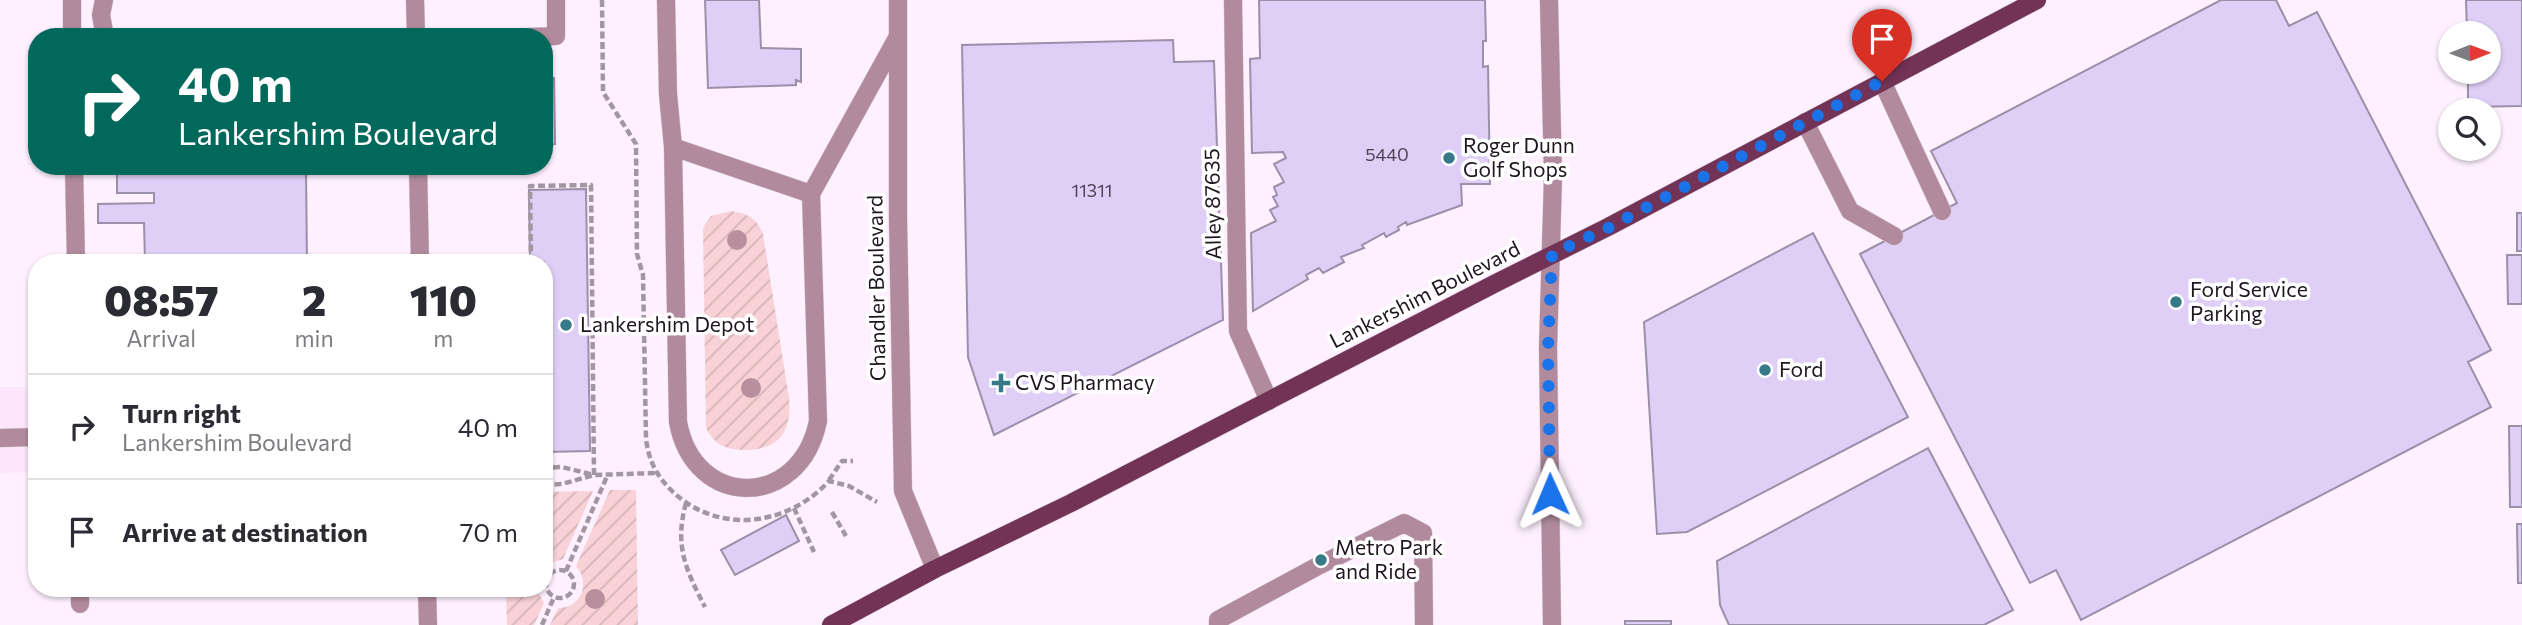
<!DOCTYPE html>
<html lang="en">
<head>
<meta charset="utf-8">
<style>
	body { margin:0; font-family:Commissioner,sans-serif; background:#f7f7f7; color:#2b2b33; height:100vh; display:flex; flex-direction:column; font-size:26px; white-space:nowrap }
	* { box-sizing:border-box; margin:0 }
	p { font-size:23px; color:#7c7c81 }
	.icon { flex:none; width:38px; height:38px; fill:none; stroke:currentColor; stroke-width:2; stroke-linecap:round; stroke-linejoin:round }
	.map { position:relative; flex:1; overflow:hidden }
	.sheet { position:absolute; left:28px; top:254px; width:525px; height:343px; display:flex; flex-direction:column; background:#fff; border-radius:28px; box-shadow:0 2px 5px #0004 }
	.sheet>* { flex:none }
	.banner { position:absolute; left:28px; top:28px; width:525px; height:147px; border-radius:28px; box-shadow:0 2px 5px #0004; background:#00695c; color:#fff; overflow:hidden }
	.needle { width:46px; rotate:89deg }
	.buttons { position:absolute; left:2438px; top:21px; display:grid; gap:14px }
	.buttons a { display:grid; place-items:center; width:63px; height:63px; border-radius:50%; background:#fff; box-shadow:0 2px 5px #0004; font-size:35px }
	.pin { position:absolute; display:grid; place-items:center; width:60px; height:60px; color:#fff; margin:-72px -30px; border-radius:50% 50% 50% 0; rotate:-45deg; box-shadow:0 0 7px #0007 }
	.pin .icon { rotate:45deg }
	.me { position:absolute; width:77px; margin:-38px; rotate:359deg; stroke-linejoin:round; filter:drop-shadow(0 0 5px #0008) }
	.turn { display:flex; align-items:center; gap:24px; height:147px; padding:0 35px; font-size:32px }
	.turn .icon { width:91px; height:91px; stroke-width:2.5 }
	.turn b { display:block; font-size:49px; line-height:60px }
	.eta { display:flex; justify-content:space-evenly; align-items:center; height:119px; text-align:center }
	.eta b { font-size:42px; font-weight:800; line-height:49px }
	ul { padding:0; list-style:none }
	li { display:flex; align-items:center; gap:21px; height:105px; padding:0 35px; border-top:2px solid #e1e1e2 }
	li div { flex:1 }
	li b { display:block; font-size:26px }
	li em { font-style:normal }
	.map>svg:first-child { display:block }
</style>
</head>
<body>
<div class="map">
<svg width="2522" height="625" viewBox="0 0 2522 625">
	<defs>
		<pattern id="garden-furrows" width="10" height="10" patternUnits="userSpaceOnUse" patternTransform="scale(1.75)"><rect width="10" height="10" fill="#f8d2d6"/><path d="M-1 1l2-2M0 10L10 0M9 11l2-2" fill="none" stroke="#d4b4b7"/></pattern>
	</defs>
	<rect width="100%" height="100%" fill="#fef0fe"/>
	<!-- built -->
	<path fill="#fde6fc" d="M0,387H37V472L0,473Z"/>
	<!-- garden -->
	<path fill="url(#garden-furrows)" d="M731,211C747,213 757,218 763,234L789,398C792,431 780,449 747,450C727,450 715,446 706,428L703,228L711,216Z
		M610,490H636L638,625H550L558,608C581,608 591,584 576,566Z
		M593,491L563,559L544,565V492Z
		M506,588H536L544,603L534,625H507Z"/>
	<!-- building -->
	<path fill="#dfcff6" stroke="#9a90a9" stroke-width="2" d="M705,0H759L761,48L801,49V82L796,80V85L708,88Z
		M1259,0H1485L1486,41H1483V67L1488,66L1490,184H1461L1462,205L1407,225L1406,222L1398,227L1399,230L1386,237L1384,233L1362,245L1364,248L1341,257L1344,262L1323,273L1319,268L1306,275L1308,279L1253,311L1251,233L1276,221L1270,210L1278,206L1273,197L1277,195L1274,187L1284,182L1274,164L1286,158L1283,152L1252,153L1250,59L1260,58Z
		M2221,0H2276L2289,26L2317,12L2491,350L2468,362L2491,407L2081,620L2056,570L2030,583L1860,254L1957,203L1931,151Z
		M2466,0H2522V106L2468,107V72H2488V33H2467Z
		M1173,40L1174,62L1214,61L1223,320L994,435L968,357L962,45Z
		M544,78H554L555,144L544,145Z
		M117,166H301V171H306L307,262H145L144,223H98V204L154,203V193H117Z
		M586,189L590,451L544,452V262H530L529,190Z
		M2517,213H2522V251H2517Z
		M1813,233L1908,417L1687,532L1657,534L1644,322Z
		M2507,255H2522V304H2508Z
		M2509,426H2522V507H2510Z
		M1928,448L2013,610L1984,625H1729L1720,605L1717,561Z
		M786,515L799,541L735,575L721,550Z
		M2517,524H2522V583H2518Z
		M1625,621H1671V625H1625Z"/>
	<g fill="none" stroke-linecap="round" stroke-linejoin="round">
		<!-- minor casing -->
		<g stroke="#dacdda" stroke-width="19">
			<path id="minor" d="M72,0V37
				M104,0L101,15L105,37
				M415,0L416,37
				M666,0L668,94L673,147L678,422C694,510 800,510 818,421L811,194
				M898,0V217L903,491L935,569
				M1233,0L1238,331L1269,401
				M1549,0L1553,177L1548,348L1552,625
				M529,37L556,36V0
				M1882,81L1942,211
				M1805,122L1850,211L1894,236
				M673,147L811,194
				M74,166L76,262
				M418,166L420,262
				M811,194L897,38
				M0,438L37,437
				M80,588V604
				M427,588L428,625
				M1218,625V620L1316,567L1404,523L1423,533L1424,625"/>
		</g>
		<!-- major casing -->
		<g stroke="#dacdda" stroke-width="19">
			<path id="major" d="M831,625L935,569L1071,503L1496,283L1608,227L2037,0"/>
		</g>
		<!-- path -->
		<path stroke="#a296a2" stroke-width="4.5" stroke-dasharray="7 3.5" stroke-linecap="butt" d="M602,0L603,92L636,144L637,254L643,275L646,438C648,459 656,475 671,490C716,535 787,527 829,481L849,486L877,502
			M531,262L530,186L591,185L594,475L562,467L544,468
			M829,480L842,461H853
			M544,485L562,484L594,475L656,473
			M686,503C674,546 686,570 705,607
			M794,508L814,552
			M832,512L846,536
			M546 584a14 14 0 1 1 28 0a14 14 0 1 1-28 0Z
			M566,571L608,474
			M542,625L554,597"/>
		<!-- minor -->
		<use href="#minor" stroke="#b18b9d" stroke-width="18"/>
		<!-- major -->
		<use href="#major" stroke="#723356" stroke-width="18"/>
	</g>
	<!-- trees -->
	<g fill="#b88f9c">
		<circle cx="737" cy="240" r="10"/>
		<circle cx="751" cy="388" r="10"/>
		<circle cx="595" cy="599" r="10"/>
	</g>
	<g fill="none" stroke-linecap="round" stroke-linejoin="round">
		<!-- route -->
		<path stroke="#1a73e8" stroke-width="12" stroke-dasharray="0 21.6" d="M1550,494L1548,348L1552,254L1608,228L1882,81"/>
	</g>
	<!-- markers -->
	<g fill="#367a89" stroke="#fff" stroke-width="2.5">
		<circle cx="1449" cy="158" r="7"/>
		<circle cx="2176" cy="302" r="7"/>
		<circle cx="566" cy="325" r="7"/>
		<circle cx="1765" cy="370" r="7"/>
		<path d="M997.5 372.5h7v7h7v7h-7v7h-7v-7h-7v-7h7z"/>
		<circle cx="1321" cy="560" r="7"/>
	</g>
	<g text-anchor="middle" stroke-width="7" stroke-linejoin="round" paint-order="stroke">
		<!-- number labels -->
		<g font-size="18" fill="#4e4454">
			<text x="1387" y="161">5440</text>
			<text x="1092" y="197">11311</text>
		</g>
		<!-- poi labels -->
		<g font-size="21" fill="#1e161e" stroke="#fff" text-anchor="start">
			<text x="1463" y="153">Roger Dunn<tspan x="1463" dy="24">Golf Shops</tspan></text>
			<text x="2190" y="297">Ford Service<tspan x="2190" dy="24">Parking</tspan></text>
			<text x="580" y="332">Lankershim Depot</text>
			<text x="1779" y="377">Ford</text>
			<text x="1015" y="390">CVS Pharmacy</text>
			<text x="1335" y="555">Metro Park<tspan x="1335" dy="24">and Ride</tspan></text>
		</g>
		<!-- street labels -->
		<g font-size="21" fill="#1e161e" stroke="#fff">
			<text transform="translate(1213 204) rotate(-91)" y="7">Alley 87635</text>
			<text transform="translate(877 288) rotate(-91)" y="7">Chandler Boulevard</text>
			<text transform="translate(1425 295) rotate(-27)" y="7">Lankershim Boulevard</text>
		</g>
	</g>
</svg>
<div class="buttons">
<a><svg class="needle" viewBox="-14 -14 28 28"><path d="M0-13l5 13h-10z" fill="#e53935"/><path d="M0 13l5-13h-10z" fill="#7c7c81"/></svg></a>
<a><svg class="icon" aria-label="search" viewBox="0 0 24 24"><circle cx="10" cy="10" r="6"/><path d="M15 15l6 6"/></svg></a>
</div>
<div class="pin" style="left:1882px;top:81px;background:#d93025"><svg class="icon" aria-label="arrive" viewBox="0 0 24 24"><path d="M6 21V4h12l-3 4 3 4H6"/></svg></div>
<svg class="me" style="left:1550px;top:494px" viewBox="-20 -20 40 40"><path d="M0-17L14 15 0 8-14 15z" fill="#1a73e8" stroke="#fff" stroke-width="4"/></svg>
<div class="banner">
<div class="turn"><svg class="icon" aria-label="right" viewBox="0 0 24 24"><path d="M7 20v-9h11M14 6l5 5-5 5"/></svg><div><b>40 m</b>Lankershim Boulevard</div></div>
</div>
<section class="sheet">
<div class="eta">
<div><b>08:57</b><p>Arrival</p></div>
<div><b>2</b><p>min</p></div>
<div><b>110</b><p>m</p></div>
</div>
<ul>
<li><svg class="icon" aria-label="right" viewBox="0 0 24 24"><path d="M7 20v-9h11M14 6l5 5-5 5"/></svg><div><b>Turn right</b><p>Lankershim Boulevard</p></div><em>40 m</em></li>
<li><svg class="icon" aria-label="arrive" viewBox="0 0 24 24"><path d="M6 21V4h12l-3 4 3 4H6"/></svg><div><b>Arrive at destination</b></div><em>70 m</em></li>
</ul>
</section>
</div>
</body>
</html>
